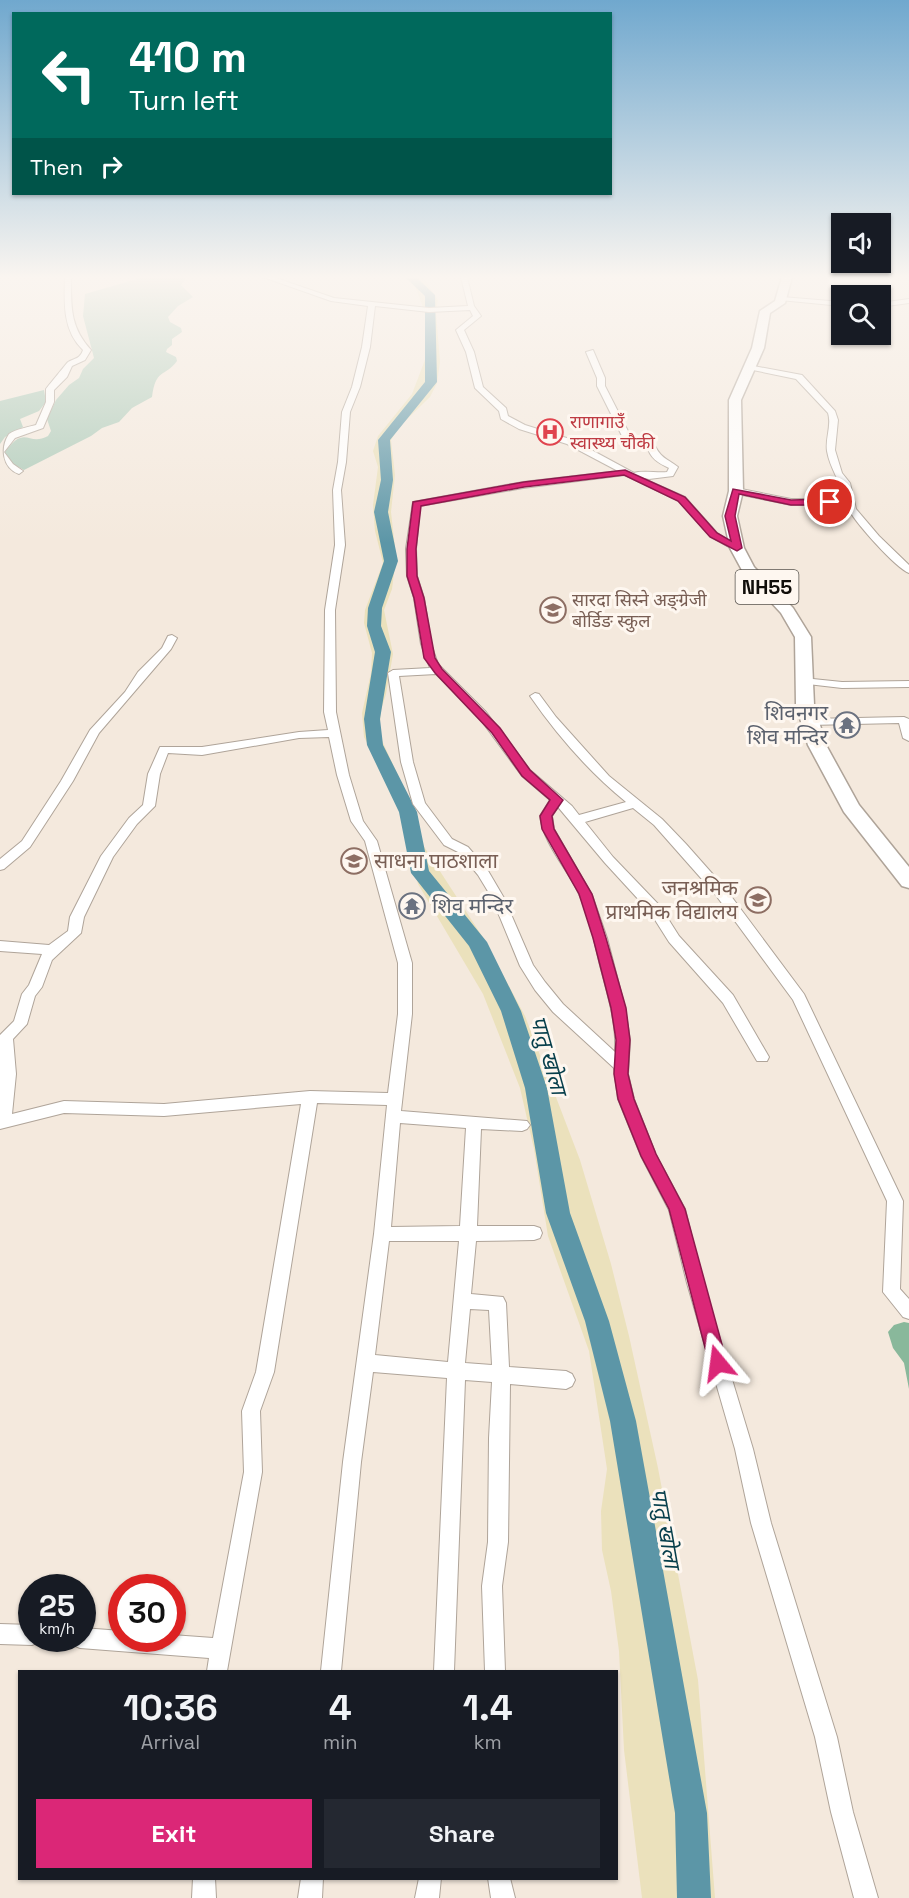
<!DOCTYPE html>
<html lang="en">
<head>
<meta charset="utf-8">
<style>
	body { margin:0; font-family:"Space Grotesk","Noto Sans Devanagari",sans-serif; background:#242831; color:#f1f3f6; height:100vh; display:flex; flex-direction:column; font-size:22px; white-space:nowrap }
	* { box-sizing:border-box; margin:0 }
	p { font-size:20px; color:#9ea1a6 }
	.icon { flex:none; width:33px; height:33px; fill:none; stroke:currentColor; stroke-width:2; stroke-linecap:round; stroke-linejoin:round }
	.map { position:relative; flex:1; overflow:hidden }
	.side { position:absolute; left:18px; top:1670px; width:600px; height:210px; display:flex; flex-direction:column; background:#171b24; border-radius:0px; box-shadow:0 2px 4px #0004 }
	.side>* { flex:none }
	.hud { position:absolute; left:12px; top:12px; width:600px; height:183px; border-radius:0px; box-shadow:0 2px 4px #0004; background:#00695c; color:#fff; overflow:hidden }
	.tools { position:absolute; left:831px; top:213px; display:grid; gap:12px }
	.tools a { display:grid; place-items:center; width:60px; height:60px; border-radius:0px; background:#171b24; box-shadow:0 2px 4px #0004; font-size:30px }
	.speed { position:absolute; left:18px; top:1574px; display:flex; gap:12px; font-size:30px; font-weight:700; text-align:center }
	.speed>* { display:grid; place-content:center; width:78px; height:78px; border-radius:50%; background:#171b24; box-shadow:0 2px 4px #0004; line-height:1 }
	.speed small { font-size:15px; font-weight:400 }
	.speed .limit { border:9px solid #d22; background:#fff; color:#111 }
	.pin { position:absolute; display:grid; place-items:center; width:51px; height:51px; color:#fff; margin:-26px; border:3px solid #fff; border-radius:50%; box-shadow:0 2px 6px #0007 }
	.me { position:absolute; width:66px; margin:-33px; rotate:344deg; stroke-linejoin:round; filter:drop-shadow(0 0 4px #0008) }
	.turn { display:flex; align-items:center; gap:21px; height:126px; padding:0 18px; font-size:27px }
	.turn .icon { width:78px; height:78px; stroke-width:2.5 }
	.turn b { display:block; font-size:42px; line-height:51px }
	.then { display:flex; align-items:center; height:57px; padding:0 18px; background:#0003; gap:12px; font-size:22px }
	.eta { display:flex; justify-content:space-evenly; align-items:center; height:102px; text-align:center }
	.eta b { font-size:36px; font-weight:700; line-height:42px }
	.primary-button { display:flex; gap:12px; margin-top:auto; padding:12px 18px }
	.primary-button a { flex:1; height:69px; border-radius:0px; background:#db2777; color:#fff; font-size:24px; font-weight:700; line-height:69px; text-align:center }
	.primary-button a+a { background:#242831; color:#f1f3f6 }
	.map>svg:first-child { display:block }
</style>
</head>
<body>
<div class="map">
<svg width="909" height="1898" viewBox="0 0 909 1898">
	<rect width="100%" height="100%" fill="#f4e9dd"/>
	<!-- green -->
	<path fill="#accab8" d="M144,277H187L181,285L193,297L178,306L168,317L170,322L181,328L182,332L172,339V345L167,349L166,352L176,357L177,361C164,378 156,368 152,397L132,408L119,422L102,428L91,436L24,470L13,464L4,453C26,423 27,447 48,436L51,431L47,419L56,400L69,385L79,378L83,369L94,358L83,316L85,294Z
		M44,390L46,402L39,411L20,419L23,427L5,437L0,444V401Z"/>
	<!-- forest -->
	<path fill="#89b89b" d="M904,1322L909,1323V1389L904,1363L893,1348L888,1332L894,1325Z"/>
	<!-- sand -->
	<path fill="#ebe1bc" d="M406,277H423L438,300L436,312L440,362L437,383L430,397L400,426L391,440L395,475L391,512L396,557L392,589L384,610L393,654L386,694L381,710L379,734L408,797L421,842L482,936L525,1016L580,1160L611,1264L629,1336L658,1468L698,1680L715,1898H642L624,1750L619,1651L611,1591L602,1550L601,1511L607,1469L589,1351L548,1236L534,1149L520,1088L483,994L418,884L409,850L401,807L364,737L362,713L371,673L372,653L364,623L365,610L383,563L375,531L373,505L378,467L373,451L378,436L412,394L426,357L425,313L416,288Z"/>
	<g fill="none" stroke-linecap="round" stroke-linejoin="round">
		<!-- river -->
		<path fill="#5c96a7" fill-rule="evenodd" d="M405,277H416L435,295L437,382L390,440L393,480L388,512L398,561L382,608L381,626L391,652L380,719L383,745L417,812L429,871L487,942L521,1011L547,1088L570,1213L609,1321L636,1421L707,1813L711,1898H677L675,1813L610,1421L585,1321L546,1213L525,1088L501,1011L469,946L411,873L399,812L367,745L364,719L375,652L367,626L368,608L384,561L374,512L381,480L378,440L425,382V296Z"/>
		<!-- street casing -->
		<g stroke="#afa499" stroke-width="2">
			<path id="street" d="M65,277H71C71,307 70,327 91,350L85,360L72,366L67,377L54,390V402L43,428L15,438L4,452L13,464L23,471L19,474C2,468 0,447 9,434C16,429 28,427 36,425L46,402V389C49,385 67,363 68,362C75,358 80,359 83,350C63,331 64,304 65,277Z
				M263,277H273L334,298L429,308L468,306L461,277H467L474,306L481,316L464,330L474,352L483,387L506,408L508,416L525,425L573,440L634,473C640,470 658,473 667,472L669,468C658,463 650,458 647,446L629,444L623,438L597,386V378L586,352L593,350L605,378V386L630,435L634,440L653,442C661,459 665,457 678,467L673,476L649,479L640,477L685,497L717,533L742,548L734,550L711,537L679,501L625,475L523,488L420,506L416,549L417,576L424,598L431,644L438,664L486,712L530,770L572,806L579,815L626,802C589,772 557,735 530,696L535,693L539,694L556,717L609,776L662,819L686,844L725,888L804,994L903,1201L900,1289L909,1299V1319L903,1317L883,1292L887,1201L793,1000L715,894L654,825L633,808L585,822L613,857L660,906L679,936L733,995L769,1057L767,1061H757L723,1003L669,942L650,912L605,863L558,807L552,816L554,829L592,895L607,938L625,1008L630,1040L628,1074L634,1099L656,1155L685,1209L703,1283L753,1449L771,1523L837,1737L853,1812L878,1898H854L831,1812L815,1737L751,1523L735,1449L687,1283L669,1210L641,1156L618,1099L614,1068L553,1012L535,990L520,966L492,898L478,875L460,853L444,845L413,804L401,762L388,673L393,670L430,668L421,644L414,598L407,576L406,549L413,502L523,482L618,471L567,444L519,429L501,419L499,411L475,388L466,352L456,330L473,316L470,310L429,312L375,306L370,347L360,387L350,412L346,462L341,490L345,545L335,610L336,712L349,775L363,821L377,841L412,963V1014L401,1111L527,1121L530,1125L527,1129L522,1131L481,1129L477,1226H534L540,1228L542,1233L540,1238L534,1240L476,1241L471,1294L503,1297L506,1303L509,1367L566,1371L572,1374L575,1380L572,1386L566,1389L510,1384L508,1542L502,1586L505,1671H485L482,1586L488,1542L489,1438L492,1382L465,1380L454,1671H434L447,1378L373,1372L361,1462L341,1671H321L343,1462L374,1234L387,1105L317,1103L274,1372L260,1411L262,1472L227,1671H207L209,1658L80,1648L73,1645L70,1638H82V1628L122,1631V1638H172V1635L213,1638L244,1472L242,1411L256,1372L301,1104L164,1116L64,1113L0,1129V1035L14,1021L22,994L29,985L42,954L0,951V941L49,945L68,931L70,917L101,856L129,818L143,805L148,774L160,747H202L299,732L328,730L324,712L325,610L335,545L333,490L338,462L342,412L352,387L362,347L368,306L331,301ZM436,674L478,716L522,776L550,800L540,816C544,845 567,868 579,894C589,915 594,939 599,961C606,990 617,1021 615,1052L563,1004L545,982L533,965L504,898L487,869L468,847L452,839L425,803L413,762L399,676ZM329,737L337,775L351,821L365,841L398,963V1014L388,1093L310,1091L164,1104L64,1101L12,1114L16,1074L13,1039L27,1024L35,996L42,987L52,960L81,933L84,917L113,857L137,824L155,806L160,774L168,753L202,755L299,738ZM400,1123L466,1128L460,1226L391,1227ZM389,1241H459L448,1362L375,1355ZM470,1309L489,1310L492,1365L465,1363Z
				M782,297L842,302V306L780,300Z
				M909,299V303L880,307V303Z
				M748,365L802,375L835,411L838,420L835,450L842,473L850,483L856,509L879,536L909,565V573C896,568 850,518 847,505H791L733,493L732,491L736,488L791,499H845C841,482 830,469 827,451C825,438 832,426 828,413L796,379L748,369Z
				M172,635L177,638L171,649L99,733L73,781L30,847L4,869L0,870V859L22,841L61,781L90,730L125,692L138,672L162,648L168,636Z
				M803,678L842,682L909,681V687L842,688L799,683V679Z
				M904,717L909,719V741L903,738L899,723L809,725L803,722L809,719Z
				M0,1624L32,1625V1638H41L39,1642L32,1645L0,1644Z
				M193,1878H215L216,1898H192Z
				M301,1878H323L322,1898H298Z
				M419,1878H441L439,1898H415Z
				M488,1878H510L515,1898H491Z"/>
		</g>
		<!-- primary casing -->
		<g stroke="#afa499" stroke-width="3">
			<path id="primary" d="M782,277H792L785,303L770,313L764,348L741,400L743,491L737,516L744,548L754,567L793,608L811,637L814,705L826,745L859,805L909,867V888L902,886L844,812L808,745L796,705L795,637L781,613L743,572L730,548L723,516L729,491V400L752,348L760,311L775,301Z"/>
		</g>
		<!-- street -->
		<use href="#street" fill="#fff" fill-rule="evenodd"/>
		<!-- primary -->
		<use href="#primary" fill="#fff" fill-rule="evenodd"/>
	</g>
	<!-- sky -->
	<linearGradient id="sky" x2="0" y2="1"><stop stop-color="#70a8ce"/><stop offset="0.51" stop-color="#faf5f0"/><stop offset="1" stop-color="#faf5f0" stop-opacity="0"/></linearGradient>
	<rect width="909" height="543" fill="url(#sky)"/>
	<!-- route -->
	<path fill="#db2777" stroke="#8e194d" stroke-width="1.5" d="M625,470L685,497L717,533L731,541L725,516L733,489L791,500L830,499L834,502L830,505H791L739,494L735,516L742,548L737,551L710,537L678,501L624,475L524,487L421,506L416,549L417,576L424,598L435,658L442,669L500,728L530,770L563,800L552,816L554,829L592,894L606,938L626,1008L630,1040L628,1074L634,1099L656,1154L685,1209L727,1363L725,1369L718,1371L712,1369L709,1363L669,1209L641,1156L618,1099L614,1074L616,1040L611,1008L593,938L579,894L542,829L540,816L550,800L522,776L492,733L435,673L424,658L414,598L407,576V549L413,502L524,482Z"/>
	<!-- icons -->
	<defs>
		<g id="hospital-ring" transform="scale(1.35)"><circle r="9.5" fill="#fef7f0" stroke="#e0444e" stroke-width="1.5"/><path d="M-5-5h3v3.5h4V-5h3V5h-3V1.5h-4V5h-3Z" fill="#e0444e"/></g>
		<g id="school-ring" transform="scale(1.35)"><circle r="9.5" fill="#fef7f0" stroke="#8d6e63" stroke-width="1.5"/><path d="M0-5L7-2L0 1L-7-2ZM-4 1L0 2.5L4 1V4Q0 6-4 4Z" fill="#8d6e63"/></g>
		<g id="temple-ring" transform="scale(1.35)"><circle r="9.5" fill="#fef7f0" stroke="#6b7280" stroke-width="1.5"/><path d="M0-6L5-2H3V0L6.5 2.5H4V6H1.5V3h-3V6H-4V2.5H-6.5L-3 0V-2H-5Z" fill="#6b7280"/></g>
	</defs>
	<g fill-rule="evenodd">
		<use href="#hospital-ring" x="550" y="432"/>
		<use href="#school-ring" x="553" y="610"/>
		<use href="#temple-ring" x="847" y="725"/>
		<use href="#school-ring" x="354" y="861"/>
		<use href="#school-ring" x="758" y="900"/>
		<use href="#temple-ring" x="412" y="906"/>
	</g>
	<g text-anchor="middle" stroke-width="6" stroke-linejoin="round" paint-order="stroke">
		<!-- far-health labels -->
		<g font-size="18" fill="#be3a42" stroke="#fef7f0" text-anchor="start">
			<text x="570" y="428">राणागाउँ<tspan x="570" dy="21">स्वास्थ्य चौकी</tspan></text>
		</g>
		<!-- far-education labels -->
		<g font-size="18" fill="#785e54" stroke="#fef7f0" text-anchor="start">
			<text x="572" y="606">सारदा सिस्ने अङ्ग्रेजी<tspan x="572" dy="21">बोर्डिङ स्कुल</tspan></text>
		</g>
		<!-- shield labels -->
		<rect fill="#fef7f0" stroke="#58544f" stroke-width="1.5" x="735.5" y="570" width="63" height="34" rx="4.5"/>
		<g font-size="20" font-weight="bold" fill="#110e0a">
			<text x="767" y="594">NH55</text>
		</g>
		<!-- worship labels -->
		<g font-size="21" fill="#5b616d" stroke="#fef7f0" text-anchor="end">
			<text x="828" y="720">शिवनगर<tspan x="828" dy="24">शिव मन्दिर</tspan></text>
			<text x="432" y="913" text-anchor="start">शिव मन्दिर</text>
		</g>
		<!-- education labels -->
		<g font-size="21" fill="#785e54" stroke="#fef7f0" text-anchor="start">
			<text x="374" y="868">साधना पाठशाला</text>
			<text x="738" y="895" text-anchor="end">जनश्रमिक<tspan x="738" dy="24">प्राथमिक विद्यालय</tspan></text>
		</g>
		<!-- water labels -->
		<g font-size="22" font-style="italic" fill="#063e4b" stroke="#fef7f0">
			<text transform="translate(549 1055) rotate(74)" y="8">पातु खोला</text>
			<text transform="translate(666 1528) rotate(80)" y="8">पातु खोला</text>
		</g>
	</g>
</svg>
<div class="tools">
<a><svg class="icon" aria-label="sound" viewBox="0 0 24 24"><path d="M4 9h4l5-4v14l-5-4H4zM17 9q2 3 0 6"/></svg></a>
<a><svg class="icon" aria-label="search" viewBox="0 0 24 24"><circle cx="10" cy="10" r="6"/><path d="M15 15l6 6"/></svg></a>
</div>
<div class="speed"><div>25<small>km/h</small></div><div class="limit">30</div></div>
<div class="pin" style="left:830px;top:502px;background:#d93025"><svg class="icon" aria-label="arrive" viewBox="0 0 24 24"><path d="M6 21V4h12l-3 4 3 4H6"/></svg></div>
<svg class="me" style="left:718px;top:1363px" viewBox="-20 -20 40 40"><path d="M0-17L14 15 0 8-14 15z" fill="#db2777" stroke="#fff" stroke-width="4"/></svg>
<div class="hud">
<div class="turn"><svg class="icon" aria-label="left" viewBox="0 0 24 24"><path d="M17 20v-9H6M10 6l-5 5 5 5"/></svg><div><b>410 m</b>Turn left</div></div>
<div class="then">Then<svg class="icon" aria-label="right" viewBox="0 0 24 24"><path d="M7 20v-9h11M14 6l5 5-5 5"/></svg></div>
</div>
<section class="side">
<div class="eta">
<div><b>10:36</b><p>Arrival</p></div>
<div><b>4</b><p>min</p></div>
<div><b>1.4</b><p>km</p></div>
</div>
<div class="primary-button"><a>Exit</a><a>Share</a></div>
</section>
</div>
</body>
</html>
